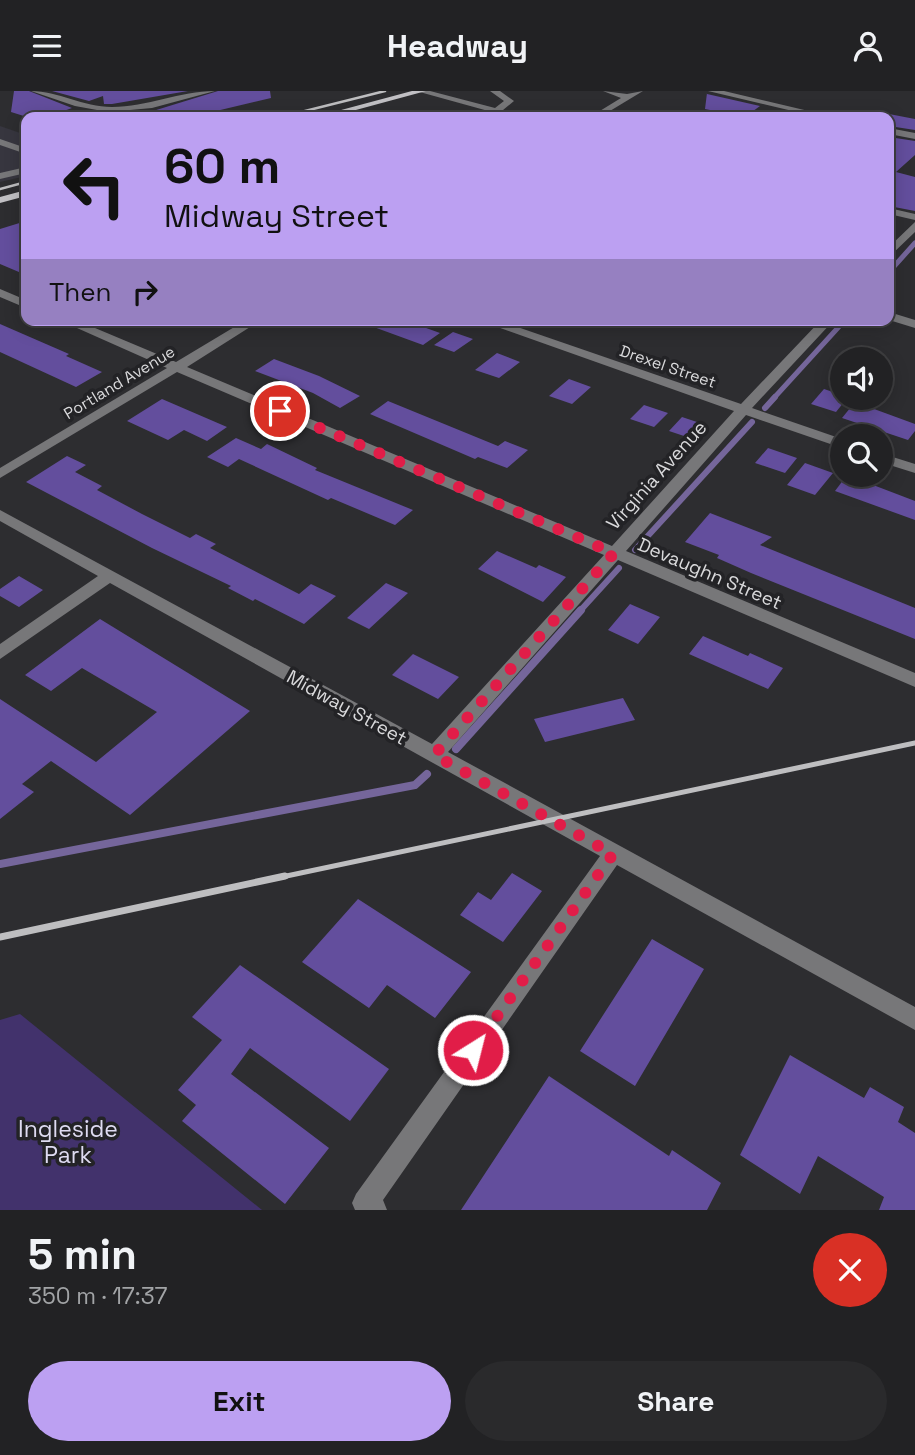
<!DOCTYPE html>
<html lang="en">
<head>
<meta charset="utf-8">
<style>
	body { margin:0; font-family:"Space Grotesk",sans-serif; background:#2a2a2c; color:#f1f3f6; height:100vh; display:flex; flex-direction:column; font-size:26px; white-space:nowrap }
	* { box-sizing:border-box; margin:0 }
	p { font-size:23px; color:#a2a4a6 }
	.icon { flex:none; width:38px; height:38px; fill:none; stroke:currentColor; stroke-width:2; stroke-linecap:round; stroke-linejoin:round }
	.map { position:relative; height:1119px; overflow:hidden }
	.side { display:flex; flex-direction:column; background:#222224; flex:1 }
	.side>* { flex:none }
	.top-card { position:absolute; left:21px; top:21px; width:873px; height:214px; border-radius:14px; box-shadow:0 4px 18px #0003,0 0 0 2px #3f3f41; background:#bca0f2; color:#111; overflow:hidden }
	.tools { position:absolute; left:830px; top:256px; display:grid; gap:14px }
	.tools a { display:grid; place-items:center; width:63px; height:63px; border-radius:50%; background:#222224; box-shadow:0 4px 18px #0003,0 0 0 2px #3f3f41; font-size:35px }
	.pin { position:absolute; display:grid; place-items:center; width:60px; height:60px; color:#fff; margin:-30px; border:4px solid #fff; border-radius:50%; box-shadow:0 2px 7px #0007 }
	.me { position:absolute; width:77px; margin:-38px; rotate:36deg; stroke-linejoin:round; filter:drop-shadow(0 0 5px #0008) }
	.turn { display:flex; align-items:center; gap:24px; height:147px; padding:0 28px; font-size:32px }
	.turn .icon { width:91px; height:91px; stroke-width:2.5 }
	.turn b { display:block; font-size:49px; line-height:60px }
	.then { display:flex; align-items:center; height:66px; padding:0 28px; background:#0003; gap:14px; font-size:26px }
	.round { display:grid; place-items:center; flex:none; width:74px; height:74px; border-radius:37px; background:#2a2a2c }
	.headline { display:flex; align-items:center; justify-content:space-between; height:119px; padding:0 28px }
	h1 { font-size:42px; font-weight:800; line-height:52px }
	.button { display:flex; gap:14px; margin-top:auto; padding:14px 28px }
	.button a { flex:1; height:80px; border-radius:42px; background:#bca0f2; color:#111; font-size:28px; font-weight:800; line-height:80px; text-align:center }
	.button a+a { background:#2a2a2c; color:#f1f3f6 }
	header { display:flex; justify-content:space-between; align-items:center; height:91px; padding:0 28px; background:#222224; font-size:32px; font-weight:800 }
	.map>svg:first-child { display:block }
</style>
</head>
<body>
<header><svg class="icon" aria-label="menu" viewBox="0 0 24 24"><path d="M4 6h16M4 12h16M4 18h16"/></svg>Headway<svg class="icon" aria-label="person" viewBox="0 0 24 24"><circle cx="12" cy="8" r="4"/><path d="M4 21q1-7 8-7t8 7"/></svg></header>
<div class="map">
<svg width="915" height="1119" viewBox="0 0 915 1119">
	<rect width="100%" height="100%" fill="#2d2d30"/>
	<!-- built -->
	<path fill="#37363f" d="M0,35L26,44V85L0,91Z"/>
	<!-- green -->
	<path fill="#42326c" d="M20,923L262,1119H0V929Z"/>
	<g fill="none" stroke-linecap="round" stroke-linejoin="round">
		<!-- stream-far2 -->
		<path stroke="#75669b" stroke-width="5" d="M889,181L915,152
			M773,308L845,229"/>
		<!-- stream-far1 -->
		<path stroke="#75669b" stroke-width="6" d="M765,317L775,306
			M635,459L752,331
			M579,521L619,477"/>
		<!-- stream -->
		<path stroke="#75669b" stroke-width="8" d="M456,658L581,519
			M0,773L415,694L427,683"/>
	</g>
	<!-- building -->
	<path fill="#634e9d" d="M14,0H29L72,17L47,26H27L11,21Z
		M52,0H188L112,13H104L103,5L89,10Z
		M218,0H270L271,7L191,26H105V23L153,20Z
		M707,2V3L760,15L745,26L705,18Z
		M889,23L915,28V39L889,35Z
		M889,46L915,50V64L896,81L915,86V120L889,115Z
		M26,130V184L0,173V138Z
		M360,229H404L440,242L423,254L360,231Z
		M0,233L69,263L66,265L102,281L76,296L0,261Z
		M453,241L473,248L454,261L434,254Z
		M497,262L520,271L499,287L475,279Z
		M274,268L319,285L360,305L340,317L313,302L255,280Z
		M569,288L591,296L572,313L549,305Z
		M824,298L848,306L836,321L811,313Z
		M162,308L227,336L207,350L184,339L168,349L127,330Z
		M388,310L498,355L505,350L528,359L507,377L478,366L475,368L370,323Z
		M855,311L915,333V340L908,349L842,327Z
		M644,314L668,322L654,336L630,328Z
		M682,326L703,333L690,347L669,340Z
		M236,347L261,358L267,353L317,377L315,379L413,419L395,434L331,407L328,409L239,368L228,376L207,366Z
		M768,357L797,367L785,382L755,372Z
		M67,365L86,374L75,381L102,395L97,399L142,423L190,447L196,443L216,453L210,457L299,503L311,493L336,505L304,533L255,508L253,510L228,497L231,495L152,457L26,391Z
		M805,372L833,382L815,404L787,394Z
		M847,384L915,410V429L835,400Z
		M710,422L772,446L760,454L915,517V548L751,482L717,467L719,464L685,451Z
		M497,460L536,477L539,474L566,486L543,511L478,478Z
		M19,485L43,499L19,516L0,505V498Z
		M386,492L408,502L369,538L347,527Z
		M630,513L660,526L638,553L608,539Z
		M100,528L250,620L130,724L51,670L22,693L34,701L0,728V608L96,671L157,621L82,577L51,600L25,584Z
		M703,545L748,565L750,562L783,577L768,598L689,563Z
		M413,563L459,586L438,608L392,584Z
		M623,607L635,629L545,651L534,628Z
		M512,782L542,800L503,851L460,824L478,801L491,809Z
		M358,808L471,881L435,927L387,894L369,917L302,871Z
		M652,848L704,878L635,995L580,960Z
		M240,874L389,978L350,1030L250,957L231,983L329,1057L285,1113L182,1030L196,1014L178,999L222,949L192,926Z
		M790,964L864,1007L870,996L904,1016L898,1031L915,1042V1119H879L884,1106L818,1065L800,1103L740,1064Z
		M549,985L669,1065L672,1059L721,1092L707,1119H461Z"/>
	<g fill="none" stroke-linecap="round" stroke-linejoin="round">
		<!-- minor -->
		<path fill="#777779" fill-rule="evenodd" d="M31,0C58,0 83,16 112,16C147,16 180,0 215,0L152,17L108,21L75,15Z
			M416,0H430L495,17L504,10L490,0H500L514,10L503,19L525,26H510Z
			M603,0L627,3L643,0L600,26H590L621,7Z
			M708,0H724L834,26H818Z
			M889,37L915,42V48L889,43Z
			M0,48L26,57V63L0,54Z
			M26,76V82L0,88V82Z
			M889,117L915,123V129L889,123Z
			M915,131V141L889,166V156Z
			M0,198L26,209V217L0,206Z
			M889,221L915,229V237L889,229Z
			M59,229H76L176,271L246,229H261L187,276L612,455L734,320L478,229H497L741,313L821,229H834L752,317L842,348V357L746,324L626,460L915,582V596L618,469L448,661L915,916V939L617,774L383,1109L387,1119H355L352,1112L356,1103L600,765L110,492L0,568V553L98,485L0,430V419L432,653L604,464L177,281L0,387V377L167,277Z
			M880,362L915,373V382L880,371Z"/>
		<!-- major -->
		<path fill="#c1c0c4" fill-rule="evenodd" d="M412,0H426L330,26H315Z
			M26,99V105L0,112V106Z"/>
		<!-- rail-far2 -->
		<path stroke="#bebec0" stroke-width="2.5" d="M281,26L385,0
			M0,98L26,91"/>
		<!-- rail-far1 -->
		<path stroke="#bebec0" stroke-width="5" d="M277,787L915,652"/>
		<!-- rail -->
		<path stroke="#bebec0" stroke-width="7" d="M0,846L285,785"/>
	</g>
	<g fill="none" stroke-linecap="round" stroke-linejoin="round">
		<!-- route -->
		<path stroke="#e11d48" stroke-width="12" stroke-dasharray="0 21.6" d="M280,320L614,462L434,664L613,763L473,959"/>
	</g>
	<g text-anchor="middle" stroke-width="7" stroke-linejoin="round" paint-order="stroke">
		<!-- far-street labels -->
		<g font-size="16" fill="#d9d9db" stroke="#232326">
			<text transform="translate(668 275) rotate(19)" y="6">Drexel Street</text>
			<text transform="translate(119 291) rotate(-31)" y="6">Portland Avenue</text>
		</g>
		<!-- street labels -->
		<g font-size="19" fill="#d9d9db" stroke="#232326">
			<text transform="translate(656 384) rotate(-48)" y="7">Virginia Avenue</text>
			<text transform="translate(710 482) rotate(23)" y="7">Devaughn Street</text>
			<text transform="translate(347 616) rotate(29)" y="7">Midway Street</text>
		</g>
		<!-- near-park labels -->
		<g font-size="23" fill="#dedbf1" stroke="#232326">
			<text x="68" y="1046">Ingleside<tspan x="68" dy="26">Park</tspan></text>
		</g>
	</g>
</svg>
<div class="tools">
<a><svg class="icon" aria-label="sound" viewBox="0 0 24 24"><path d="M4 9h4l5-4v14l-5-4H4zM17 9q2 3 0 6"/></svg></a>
<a><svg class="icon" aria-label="search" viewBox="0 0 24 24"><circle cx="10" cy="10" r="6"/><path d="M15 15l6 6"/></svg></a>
</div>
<div class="pin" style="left:280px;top:320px;background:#d93025"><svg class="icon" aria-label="arrive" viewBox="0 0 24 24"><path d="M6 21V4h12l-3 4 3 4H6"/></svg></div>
<svg class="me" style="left:473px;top:959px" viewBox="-20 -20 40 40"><circle r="17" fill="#e11d48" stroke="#fff" stroke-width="3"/><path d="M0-11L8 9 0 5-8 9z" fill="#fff"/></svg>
<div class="top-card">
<div class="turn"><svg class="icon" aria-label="left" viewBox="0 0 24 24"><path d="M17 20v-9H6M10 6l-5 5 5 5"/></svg><div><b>60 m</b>Midway Street</div></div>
<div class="then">Then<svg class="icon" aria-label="right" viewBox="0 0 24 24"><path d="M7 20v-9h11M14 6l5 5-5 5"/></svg></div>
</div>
</div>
<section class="side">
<div class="headline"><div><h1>5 min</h1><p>350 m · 17:37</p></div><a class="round" style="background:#d93025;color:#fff"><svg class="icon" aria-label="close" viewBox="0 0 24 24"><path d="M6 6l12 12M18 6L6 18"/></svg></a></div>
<div class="button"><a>Exit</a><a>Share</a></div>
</section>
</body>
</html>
